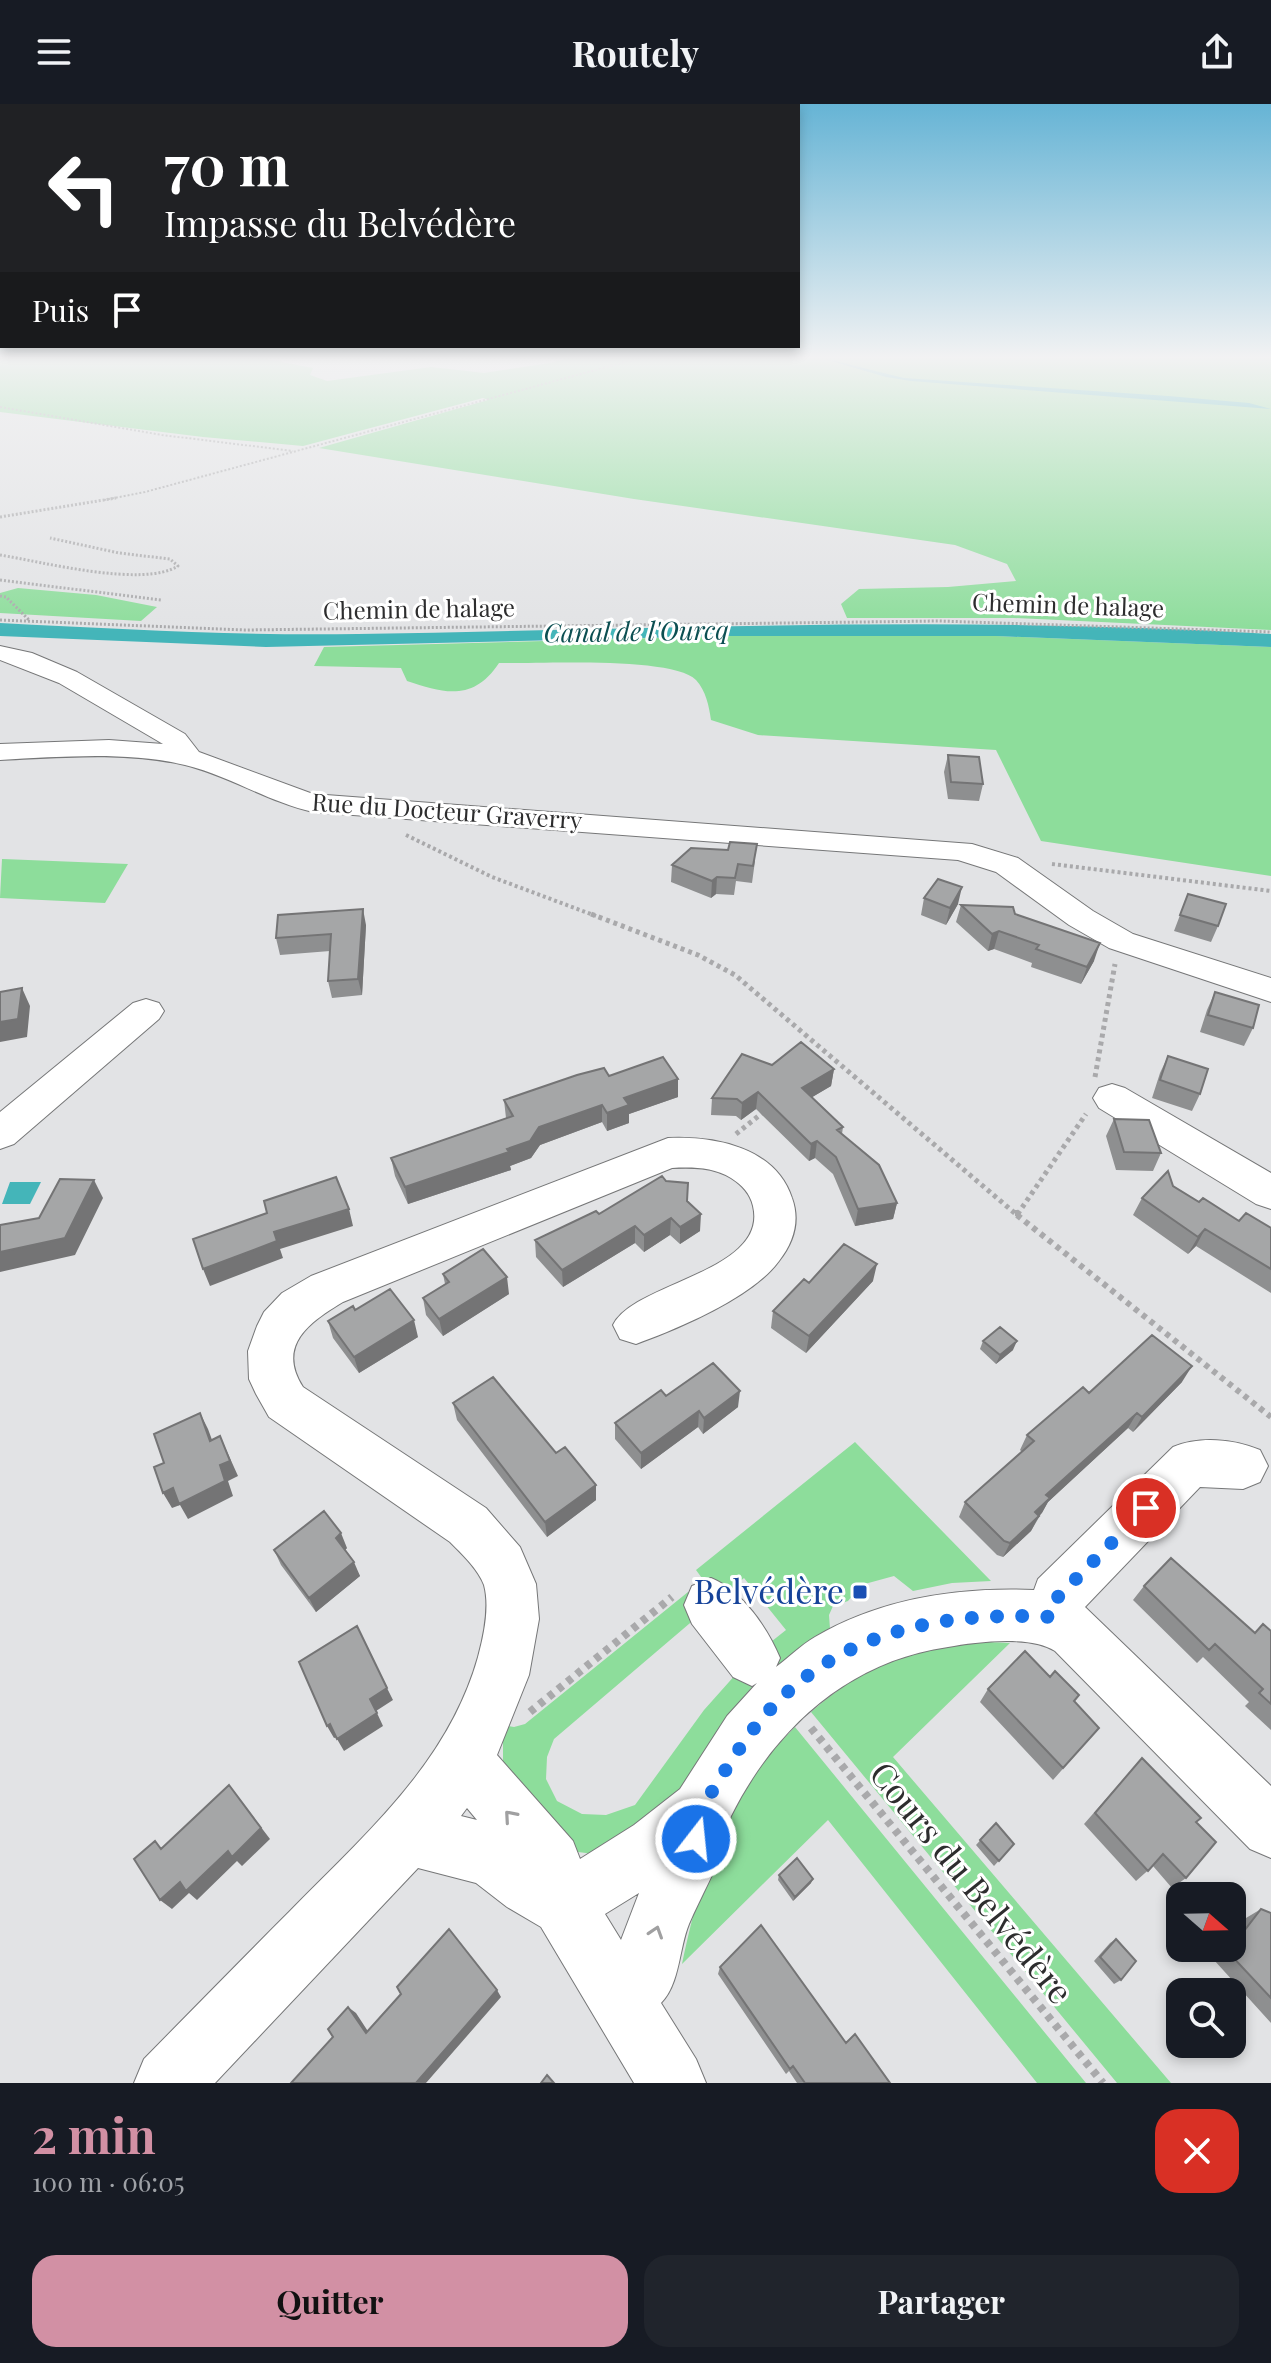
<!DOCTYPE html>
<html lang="fr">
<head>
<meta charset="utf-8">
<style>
	body { margin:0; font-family:"Playfair Display",serif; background:#20242c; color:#f1f3f6; height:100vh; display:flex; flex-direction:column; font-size:30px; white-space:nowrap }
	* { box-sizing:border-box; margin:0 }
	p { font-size:26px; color:#9ea1a6 }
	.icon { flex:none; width:44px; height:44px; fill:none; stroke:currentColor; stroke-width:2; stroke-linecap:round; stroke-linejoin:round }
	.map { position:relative; height:1979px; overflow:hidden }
	.sheet { display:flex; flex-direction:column; background:#171b24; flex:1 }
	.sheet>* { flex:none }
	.guide { position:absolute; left:0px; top:0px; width:800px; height:244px; box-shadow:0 4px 12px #0003; background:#202124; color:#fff; overflow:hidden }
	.needle { width:52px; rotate:110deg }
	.fabs { position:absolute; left:1166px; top:1778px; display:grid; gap:16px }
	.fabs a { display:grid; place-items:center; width:80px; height:80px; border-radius:16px; background:#171b24; box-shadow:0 4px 12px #0003; font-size:40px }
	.pin { position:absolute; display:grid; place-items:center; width:68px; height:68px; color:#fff; margin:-34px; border:4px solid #fff; border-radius:50%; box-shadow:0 2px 8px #0007 }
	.me { position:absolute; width:88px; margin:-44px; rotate:16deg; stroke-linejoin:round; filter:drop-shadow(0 0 6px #0008) }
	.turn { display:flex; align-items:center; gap:28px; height:168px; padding:0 32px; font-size:36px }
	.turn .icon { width:104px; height:104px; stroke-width:2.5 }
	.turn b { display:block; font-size:56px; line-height:68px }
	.then { display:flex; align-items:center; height:76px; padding:0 32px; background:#0003; gap:16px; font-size:30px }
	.round { display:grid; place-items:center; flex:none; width:84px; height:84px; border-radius:24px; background:#20242c }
	.summary { display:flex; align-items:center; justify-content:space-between; height:136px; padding:0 32px }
	h1 { font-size:48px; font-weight:700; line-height:60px; color:#d290a4 }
	.action { display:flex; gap:16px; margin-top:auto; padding:16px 32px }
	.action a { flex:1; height:92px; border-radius:24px; background:#d290a4; color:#111; font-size:32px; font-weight:700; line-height:92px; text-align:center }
	.action a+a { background:#20242c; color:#f1f3f6 }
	header { display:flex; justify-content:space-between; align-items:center; height:104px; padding:0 32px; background:#171b24; font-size:36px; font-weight:700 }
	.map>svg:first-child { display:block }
</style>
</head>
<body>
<header><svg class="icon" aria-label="menu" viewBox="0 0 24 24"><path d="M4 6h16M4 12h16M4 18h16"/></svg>Routely<svg class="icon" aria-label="share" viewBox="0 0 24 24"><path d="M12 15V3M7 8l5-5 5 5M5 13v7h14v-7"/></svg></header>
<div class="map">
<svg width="1271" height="1979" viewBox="0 0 1271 1979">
	<rect width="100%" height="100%" fill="#e2e3e5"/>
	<!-- green -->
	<path fill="#8ddd9b" d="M0,251H247L313,264L310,271L327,277L431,263L484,269L550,259L580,251H1271V526L1014,514H847L841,500L859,485L948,483L1016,477L1007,460L955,441L634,395L319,344L488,296L483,294L303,342L203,333L0,308Z
		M18,484L96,491L157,503L141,517L0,509V489Z
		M726,532H996L1271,543V772L1041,737L996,646L758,631L711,616C709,602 706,587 696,576C673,552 536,560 499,559C474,597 445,590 407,577L401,564L314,562L324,543Z
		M2,755H3L128,760L105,799L0,794Z
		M855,1338L991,1477L952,1479L913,1487L894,1472L861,1481L848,1497L833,1502L829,1511L830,1525L775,1563L762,1545L786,1526L744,1474L718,1496L696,1466Z
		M688,1488L703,1508L554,1635L547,1653L546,1675L557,1697L582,1710L606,1711L635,1701L704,1606L745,1560L764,1584L691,1688L602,1751L570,1747L503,1670V1621L514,1623L525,1620Z
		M988,1538L1010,1539L893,1653L1171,1979H1117L811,1608C868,1558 913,1545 988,1538Z
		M795,1623L1086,1979H1037L828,1716L682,1860C695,1799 715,1720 753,1669C765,1653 781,1638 795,1623Z"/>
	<!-- water -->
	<path fill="#44b5b9" d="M811,251L904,274L1168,292L1249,299L1271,305L911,277L886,273Z
		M0,519C119,525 238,532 358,530C662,525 966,511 1271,530V543L996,532H726L266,543L0,532Z
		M10,1078H41L30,1100H2Z"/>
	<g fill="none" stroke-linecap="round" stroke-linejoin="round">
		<!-- minor casing -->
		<g stroke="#767778" stroke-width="2">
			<path id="minor" d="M0,542L32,549L77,568L185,630L199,648L313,690L972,740L1018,754L1093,807L1133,830L1271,874V898L1109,844L1069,821L996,768L958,756L313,708C268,698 230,672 185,661C125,647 61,653 0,656V640L109,636L163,640L59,579L0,556Z
				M146,895L159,899L164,907L159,915L14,1040L0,1045V1008L133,899Z
				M1112,980L1125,984L1271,1069V1105L1256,1100L1099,1004L1093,994L1099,984Z
				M668,1034C715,1032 775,1043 792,1094C800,1116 794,1138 779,1157C753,1193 678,1225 636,1240L620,1235L613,1221C634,1178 769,1168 753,1102C750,1089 742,1081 731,1074C713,1063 692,1063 672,1064L343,1198C310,1218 276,1241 303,1283L486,1404L520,1443L536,1480L539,1515L529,1571L497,1651L573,1737L580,1755L634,1721L680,1685L727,1612L757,1579L752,1582L733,1573L692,1520L684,1501L692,1482L711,1474C742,1487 767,1523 780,1554L776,1563C788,1554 801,1541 815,1533C882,1494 958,1483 1034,1486L1038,1475L1173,1343C1200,1332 1233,1335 1260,1346L1268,1362L1260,1378L1243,1385L1200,1383L1085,1503L1271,1682V1754L1250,1745L1055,1547C1030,1531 977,1538 948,1543C849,1557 775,1624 731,1712C728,1719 728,1728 726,1736C717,1765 701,1792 689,1820C679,1844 680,1880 661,1899L696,1955L706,1979H634L541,1823L507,1803L476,1779L418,1764L215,1979H134L144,1955C192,1906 240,1857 289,1808C364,1731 448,1660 478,1553C484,1531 490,1503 484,1481C478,1465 462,1450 450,1438L269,1313L256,1290L249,1275L248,1247L257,1222L264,1208L282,1189L311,1172ZM467,1704L477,1716L461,1712ZM639,1789L621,1836L605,1810Z"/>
		</g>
		<!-- path-far5 -->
		<path stroke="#a9a9ab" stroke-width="2" stroke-dasharray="2 2" stroke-linecap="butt" d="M0,303L162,331L293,347
			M104,396L145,388L651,251"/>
		<!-- path-far4 -->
		<path stroke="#a9a9ab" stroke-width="3" stroke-dasharray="2 2" stroke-linecap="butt" d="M0,413L116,394
			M0,451C43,458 143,484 178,462L170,455L119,449L50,434
			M0,476L161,496
			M0,492L6,493L30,517
			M0,516L245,526L939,517L1271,528"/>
		<!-- path-far3 -->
		<path stroke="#a9a9ab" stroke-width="4" stroke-dasharray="3 3" stroke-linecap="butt" d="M406,731L492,773L596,812
			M1052,760L1271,787"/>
		<!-- path-far2 -->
		<path stroke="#a9a9ab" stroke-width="5" stroke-dasharray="4 4" stroke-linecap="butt" d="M591,810L698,851L735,871L1017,1111L1086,1010
			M1095,973L1115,860
			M736,1030L766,1006"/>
		<!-- path-far1 -->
		<path stroke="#a9a9ab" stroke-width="6" stroke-dasharray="5 5" stroke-linecap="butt" d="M1015,1109H1018
			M1017,1111L1271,1313"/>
		<!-- path -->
		<path stroke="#a9a9ab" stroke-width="8" stroke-dasharray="6 6" stroke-linecap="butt" d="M530,1608L672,1493
			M811,1624L1103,1979"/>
		<!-- minor -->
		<use href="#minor" fill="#fff" fill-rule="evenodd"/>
	</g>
	<!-- wall -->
	<path fill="#8e8f90" d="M948,651L983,680L979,697L948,695L944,668Z
		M755,757L752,779L736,777L734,791L716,790L711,794L671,778L672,761Z
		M1188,790L1218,822L1211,838L1174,827Z
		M924,794L958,800L946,821L921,811Z
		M961,801L1015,810L1094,857L1081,880L1031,863L1032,859L994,845L988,847L956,818Z
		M366,821L362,891L332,894L328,877L330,847L280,851L276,834Z
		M1215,888L1253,924L1244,942L1200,928L1207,906Z
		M1168,952L1200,990L1192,1007L1152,994L1160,969Z
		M772,961L834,965L831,982L812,993L843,1023L842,1030L897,1099L893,1115L855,1122L833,1070L815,1054L809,1057L756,1005L741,1016L736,1012L711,1011L712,994Z
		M609,972L678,993L629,1010V1019L607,1027L602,1018L540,1041L531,1054L510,1062L511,1066L408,1100L395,1072L391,1054L506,1014L504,996Z
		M1114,1015L1161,1049L1153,1067L1116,1066L1106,1032Z
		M1173,1082L1199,1098L1239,1117L1271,1124V1189L1196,1142L1188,1150L1133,1111L1142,1094Z
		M687,1097L700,1127L680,1140L670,1131L644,1148L635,1139L563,1183L536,1153L535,1136L599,1110Z
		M443,1170L509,1190L443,1232L426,1211L423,1194L445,1180Z
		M873,1177L806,1249L771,1224L773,1207L809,1179Z
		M328,1217L418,1233L359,1269L333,1234Z
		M983,1237L1013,1246L996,1260L980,1245Z
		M1182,1278L1133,1328L1128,1324L1048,1398L1031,1427L1003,1453L997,1451L959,1413L965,1398L1022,1348L1020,1346L1027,1331L1089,1289Z
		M666,1292L738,1303L703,1330L698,1323L641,1365L615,1335V1319Z
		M453,1299L556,1349L596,1381V1396L547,1433L457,1316Z
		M347,1444L345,1446L360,1472L316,1508L281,1461L274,1446Z
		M1144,1482L1255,1529L1263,1520L1271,1527V1626L1245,1602L1249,1598L1203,1553L1197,1559L1133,1496Z
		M1050,1573L1099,1624L1053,1676L980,1598L988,1585Z
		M1142,1654L1196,1718L1186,1774L1172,1784L1153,1762L1136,1777L1084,1720Z
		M996,1719L1014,1740L994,1762L976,1741Z
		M779,1771L811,1779L793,1797L778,1776Z
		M1261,1805L1271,1809V1919L1214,1856L1223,1844H1232V1832L1246,1814Z
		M1116,1835L1121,1876L1114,1880L1094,1857L1110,1839Z
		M720,1863L846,1939L890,1979H797L789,1967L786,1970L718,1870Z"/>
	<!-- shaded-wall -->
	<path fill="#747475" d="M717,773L716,790L711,794L712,777Z
		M962,783L958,800L946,821L950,804Z
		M363,805L366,821L362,891L358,875Z
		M999,827L994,845L988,847L992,830Z
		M1100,839L1094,857L1081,880L1087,863Z
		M22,884L30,902L27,933L0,938V918Z
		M834,965L831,982L799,1001L802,984Z
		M678,975V993L629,1010V1019L607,1027V1009L624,994Z
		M758,988L756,1005L741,1016L742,999Z
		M602,1001V1018L540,1041L531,1054L510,1062L511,1066L408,1100L405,1083L507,1045L539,1023Z
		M817,1037L815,1054L809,1057L811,1040Z
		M94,1076L103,1094L75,1151L0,1168V1148Z
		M897,1099L893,1115L855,1122L858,1105Z
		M349,1105L353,1122L280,1145L283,1154L210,1182L203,1165L274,1128Z
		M701,1110L700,1127L680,1140V1123Z
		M671,1114L670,1131L644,1148V1131Z
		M635,1122V1139L563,1183L562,1166Z
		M1205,1125L1196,1142L1188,1150L1198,1133Z
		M877,1160L873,1177L806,1249L809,1232Z
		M507,1173L509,1190L443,1232L439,1215Z
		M414,1216L418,1233L359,1269L354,1253Z
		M1017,1237L1013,1246L996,1260L1000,1251Z
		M1192,1262L1182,1278L1133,1328L1142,1313Z
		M740,1287L738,1303L703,1330L704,1314Z
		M699,1307L698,1323L641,1365V1349Z
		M200,1309L208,1325L218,1352L210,1337Z
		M1137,1309L1128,1324L1048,1398L1042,1409L1027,1423L1035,1408L1046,1391Z
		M220,1332L238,1372L228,1377L233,1392L188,1415L180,1401L172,1404L163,1389L220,1361Z
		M596,1381V1396L547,1433L545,1418Z
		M1039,1412L1031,1427L1003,1453L1010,1439Z
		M341,1429L347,1444L342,1449L336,1434Z
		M354,1458L360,1472L316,1508L309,1494Z
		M387,1584L393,1596L376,1607L370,1595Z
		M377,1609L383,1622L344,1647L337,1635Z
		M330,1620L337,1633L334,1634L327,1622Z
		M229,1681L270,1735L242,1762L237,1757L197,1796L189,1789L172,1805L160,1796Z
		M813,1775L811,1779L793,1797L795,1793Z
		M497,1886L501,1893L426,1979H416Z
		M348,1903L356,1909L373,1935L366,1929Z"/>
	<!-- building -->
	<path fill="#a5a6a7" stroke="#747475" stroke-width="2" d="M948,651L979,653L983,680L951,678Z
		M730,738L757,740L753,762L738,760L735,774L717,773L712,777L672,761L691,744L728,746Z
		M938,775L962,783L950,804L924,794Z
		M1188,790L1226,800L1218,822L1180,811Z
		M961,801L1013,803L1015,810L1100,839L1087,863L1036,845L1039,841L999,827L992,830Z
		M363,805L358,875L328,877L331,830L276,834L278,811Z
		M22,884L18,915L0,918V888Z
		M1215,888L1259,901L1253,924L1208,911Z
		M801,938L834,965L802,984L843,1023L837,1026L879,1061L897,1099L858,1105L836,1053L817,1037L811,1040L758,988L742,999L737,995L712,994L742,950L772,961Z
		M1168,952L1208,965L1200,990L1160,976Z
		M663,953L678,975L624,994L629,1001L607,1009L602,1001L539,1023L530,1037L507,1045L509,1048L405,1083L391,1054L513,1012L504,996L577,971L604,964L609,972Z
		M1114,1015L1149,1016L1161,1049L1124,1048Z
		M1168,1067L1173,1082L1199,1098L1203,1094L1239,1117L1246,1109L1271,1124V1165L1205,1125L1198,1133L1142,1094Z
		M662,1072L666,1077L688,1079L687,1097L701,1110L680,1123L671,1114L644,1131L635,1122L562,1166L535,1136L596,1107L599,1110Z
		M336,1073L349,1105L274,1128L277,1137L203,1165L193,1135L267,1109L264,1097Z
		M60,1075L94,1076L65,1134L0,1148V1121L39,1114Z
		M844,1140L877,1160L809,1232L773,1207L804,1175L809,1179Z
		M483,1145L507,1173L439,1215L423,1194L449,1178L443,1170Z
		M390,1185L414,1216L354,1253L328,1217L353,1202L355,1206Z
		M1000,1223L1017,1237L1000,1251L983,1237Z
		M1152,1231L1192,1262L1142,1313L1137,1309L1046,1391L1050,1394L1035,1408L1039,1412L1010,1439L1004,1437L965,1398L1034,1337L1027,1331L1083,1283L1089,1289Z
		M713,1259L740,1287L704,1314L699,1307L641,1349L615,1319L661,1286L666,1292Z
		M493,1273L556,1349L565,1343L596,1381L545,1418L453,1299Z
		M200,1309L210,1337L220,1332L230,1357L220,1361L225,1377L179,1400L173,1384L163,1389L154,1363L164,1359L154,1330Z
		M324,1407L341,1429L336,1434L354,1458L309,1494L274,1446Z
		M1171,1454L1255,1529L1263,1520L1271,1527V1600L1259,1589L1263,1585L1215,1540L1209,1546L1144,1482Z
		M357,1522L387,1584L370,1595L377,1609L337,1635L330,1620L327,1622L299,1558Z
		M1025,1547L1050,1573L1055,1567L1079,1591L1074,1597L1099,1624L1063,1664L988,1585Z
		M1142,1654L1201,1714L1196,1718L1216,1738L1186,1774L1163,1750L1148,1767L1095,1709Z
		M229,1681L261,1724L232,1753L228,1747L186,1787L180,1778L160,1796L134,1755L155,1737L161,1745Z
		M996,1719L1014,1740L999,1757L980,1736Z
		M797,1754L813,1775L795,1793L779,1771Z
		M1261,1805L1271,1809V1894L1228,1848Z
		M761,1821L846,1939L855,1930L890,1979H805L793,1962L790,1965L720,1863Z
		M449,1825L497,1886L416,1979H291L333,1933L328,1925L348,1903L366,1929L401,1890L397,1883Z
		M1116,1835L1136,1857L1121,1876L1100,1853Z
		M547,1971L554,1979H541Z"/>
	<!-- one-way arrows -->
	<defs><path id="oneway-chevron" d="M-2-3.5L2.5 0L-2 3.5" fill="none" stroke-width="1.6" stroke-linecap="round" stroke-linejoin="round" transform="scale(2)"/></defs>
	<g stroke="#a0a0a1">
		<use href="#oneway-chevron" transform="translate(510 1712) rotate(-131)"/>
		<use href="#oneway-chevron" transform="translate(656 1828) rotate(-72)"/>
	</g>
	<!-- sky -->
	<linearGradient id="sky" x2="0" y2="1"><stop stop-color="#66b4d5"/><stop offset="0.48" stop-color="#f2f2f3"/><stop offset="1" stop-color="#f2f2f3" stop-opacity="0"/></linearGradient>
	<rect width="1271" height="528" fill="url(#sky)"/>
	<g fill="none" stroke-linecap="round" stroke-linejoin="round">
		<!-- route -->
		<path stroke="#1a73e8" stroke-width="14" stroke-dasharray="0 25.2" d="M696,1735C702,1698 714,1684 734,1653C807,1536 921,1506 1051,1513L1057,1494L1146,1404"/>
	</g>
	<!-- markers -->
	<rect fill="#1a4fb4" stroke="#fff" stroke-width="3" x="852" y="1480" width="16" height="16" rx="4"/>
	<g text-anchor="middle" stroke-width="6" stroke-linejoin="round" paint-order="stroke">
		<!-- far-street labels -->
		<g font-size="24" fill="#2d2d2e" stroke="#fff">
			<text transform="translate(1068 502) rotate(2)" y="8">Chemin de halage</text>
			<text transform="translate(419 506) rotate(-1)" y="8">Chemin de halage</text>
			<text transform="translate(447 708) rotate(4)" y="8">Rue du Docteur Graverry</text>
		</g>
		<!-- far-water labels -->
		<g font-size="26" font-style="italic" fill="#0c4f52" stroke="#fff">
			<text transform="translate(636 528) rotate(-1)" y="9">Canal de l'Ourcq</text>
		</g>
		<!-- near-transit labels -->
		<g font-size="34" fill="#164399" stroke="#fff" text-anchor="end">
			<text x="844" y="1500">Belvédère</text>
		</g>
		<!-- near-street labels -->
		<g font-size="34" fill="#2d2d2e" stroke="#fff">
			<text transform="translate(971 1779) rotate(51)" y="12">Cours du Belvédère</text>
		</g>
	</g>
</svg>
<div class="fabs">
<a><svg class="needle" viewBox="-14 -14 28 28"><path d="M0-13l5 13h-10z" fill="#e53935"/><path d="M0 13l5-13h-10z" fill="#9ea1a6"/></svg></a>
<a><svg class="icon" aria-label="search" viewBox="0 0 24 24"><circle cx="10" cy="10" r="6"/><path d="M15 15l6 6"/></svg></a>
</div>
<div class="pin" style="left:1146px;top:1404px;background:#d93025"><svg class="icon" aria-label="arrive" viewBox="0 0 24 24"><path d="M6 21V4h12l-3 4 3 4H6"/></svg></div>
<svg class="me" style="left:696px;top:1735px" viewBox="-20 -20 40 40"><circle r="17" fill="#1a73e8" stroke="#fff" stroke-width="3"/><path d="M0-11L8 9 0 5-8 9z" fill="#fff"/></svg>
<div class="guide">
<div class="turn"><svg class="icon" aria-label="left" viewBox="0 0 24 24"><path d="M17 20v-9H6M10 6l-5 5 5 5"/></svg><div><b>70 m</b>Impasse du Belvédère</div></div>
<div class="then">Puis<svg class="icon" aria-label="arrive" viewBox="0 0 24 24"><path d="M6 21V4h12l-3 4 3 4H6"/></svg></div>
</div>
</div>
<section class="sheet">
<div class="summary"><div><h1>2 min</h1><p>100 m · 06:05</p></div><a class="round" style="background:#d93025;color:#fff"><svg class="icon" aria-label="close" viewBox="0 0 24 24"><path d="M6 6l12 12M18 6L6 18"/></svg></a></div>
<div class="action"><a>Quitter</a><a>Partager</a></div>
</section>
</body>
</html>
